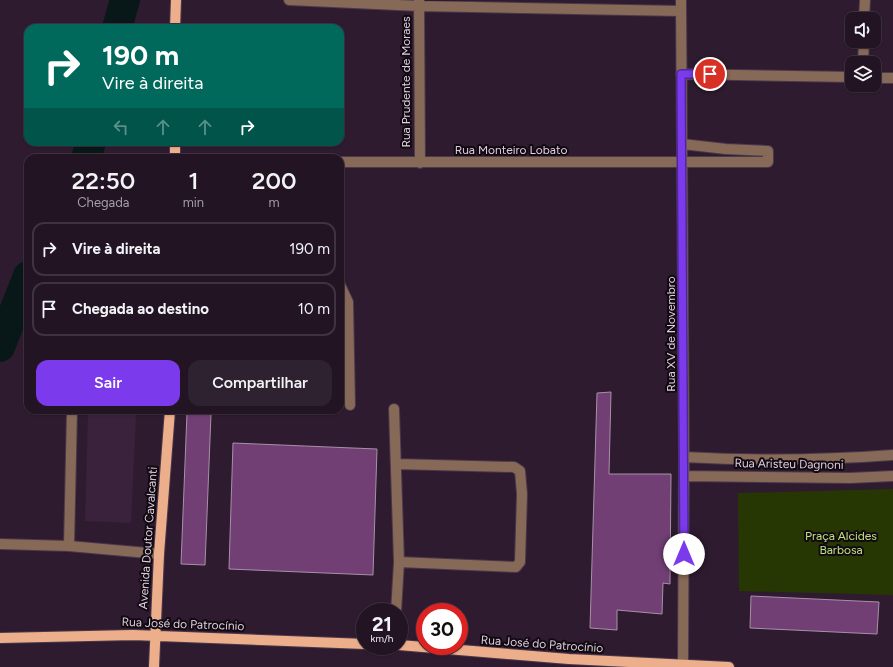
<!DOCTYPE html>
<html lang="pt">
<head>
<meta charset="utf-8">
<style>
	body { margin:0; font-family:Figtree,sans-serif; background:#2e2130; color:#f1f3f6; height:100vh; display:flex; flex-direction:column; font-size:15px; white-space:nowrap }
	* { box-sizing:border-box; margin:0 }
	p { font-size:13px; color:#a29ea6 }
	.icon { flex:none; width:22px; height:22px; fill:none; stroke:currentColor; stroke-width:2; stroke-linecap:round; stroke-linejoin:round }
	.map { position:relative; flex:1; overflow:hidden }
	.drawer { position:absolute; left:24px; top:154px; width:320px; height:260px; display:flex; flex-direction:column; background:#221423; border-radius:12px; box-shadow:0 1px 3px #0004,0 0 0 1px #3f3341 }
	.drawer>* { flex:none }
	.guide { position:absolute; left:24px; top:24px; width:320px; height:122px; border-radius:12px; box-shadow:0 1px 3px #0004,0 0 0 1px #3f3341; background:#00695c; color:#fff; overflow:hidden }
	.buttons { position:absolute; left:845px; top:12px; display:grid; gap:8px }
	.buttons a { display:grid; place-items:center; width:36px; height:36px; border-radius:8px; background:#221423; box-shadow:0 1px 3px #0004,0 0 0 1px #3f3341; font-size:20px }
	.speed { position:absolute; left:356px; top:603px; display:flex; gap:8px; font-size:20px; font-weight:700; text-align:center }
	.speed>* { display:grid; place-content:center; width:52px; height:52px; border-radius:50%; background:#221423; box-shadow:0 1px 3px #0004,0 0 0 1px #3f3341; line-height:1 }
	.speed small { font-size:10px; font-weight:400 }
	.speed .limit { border:6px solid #d22; background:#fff; color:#111 }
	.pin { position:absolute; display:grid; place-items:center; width:34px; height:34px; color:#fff; margin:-17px; border:2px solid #fff; border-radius:50%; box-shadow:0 1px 4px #0007 }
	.me { position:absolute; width:44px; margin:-22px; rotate:0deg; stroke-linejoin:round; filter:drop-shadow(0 0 3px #0008) }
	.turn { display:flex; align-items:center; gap:14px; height:84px; padding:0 12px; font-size:18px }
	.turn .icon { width:52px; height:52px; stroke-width:2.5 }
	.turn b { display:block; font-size:28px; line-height:34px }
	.lanes { display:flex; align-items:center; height:38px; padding:0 12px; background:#0003; justify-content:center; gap:20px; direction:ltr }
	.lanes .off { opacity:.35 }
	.eta { display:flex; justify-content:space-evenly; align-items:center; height:68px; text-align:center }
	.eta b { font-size:24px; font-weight:600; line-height:28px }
	.action { display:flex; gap:8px; margin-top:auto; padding:8px 12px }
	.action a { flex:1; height:46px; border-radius:12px; background:#7c3aed; color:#fff; font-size:16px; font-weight:600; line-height:46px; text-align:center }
	.action a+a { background:#2e2130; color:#f1f3f6 }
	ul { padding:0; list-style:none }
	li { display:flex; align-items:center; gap:12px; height:54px; margin:0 8px 6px; padding:0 4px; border:2px solid #3f3341; border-radius:12px }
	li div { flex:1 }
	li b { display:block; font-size:15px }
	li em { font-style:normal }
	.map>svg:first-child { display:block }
</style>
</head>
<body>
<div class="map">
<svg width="893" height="667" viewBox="0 0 893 667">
	<rect width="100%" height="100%" fill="#2e1b2f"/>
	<!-- built -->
	<path fill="#3b223c" d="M136,414L131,523L85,521L88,415Z"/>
	<!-- green -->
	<path fill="#273704" d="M893,489V595L739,591L738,493Z"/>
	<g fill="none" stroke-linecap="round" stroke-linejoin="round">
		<!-- river -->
		<path stroke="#081718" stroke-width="30" d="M117,28L125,0
			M86,158L91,142
			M0,347L28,276"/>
	</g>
	<!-- building -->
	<path fill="#723f75" stroke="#a890a9" d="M611,392L609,474H671L670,584L663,583L662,614L617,610V630L590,628L597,393Z
		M187,413L211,414L205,565L181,564Z
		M233,443L377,449L373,575L229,569Z
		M751,596L879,602L877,634L750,628Z"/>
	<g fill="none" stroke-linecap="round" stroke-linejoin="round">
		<!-- minor casing -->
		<g stroke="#4a384b" stroke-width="12">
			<path id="minor" d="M289,0L419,6L681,11
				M419,0L420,163
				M681,0L684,457L683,667
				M864,19L865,0
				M863,63L864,41
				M681,74L852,77
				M874,78H893
				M340,162H768V151L726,149L682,144
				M340,285L348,302L350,405
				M394,409L399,562L396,612
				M684,457C754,461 824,460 893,455
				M396,464L514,467L520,471L522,494L520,562L516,567L399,562
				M684,476L850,478L893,476
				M0,544L69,546L159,554
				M69,546L72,410"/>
		</g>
		<!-- major casing -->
		<g stroke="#4a384b" stroke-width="12">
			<path id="major" d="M175,28L176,0
				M175,158V142
				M0,638L133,635L365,644
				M399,645L569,659L729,667
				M154,667L159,554L170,410"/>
		</g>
		<!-- minor -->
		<use href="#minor" stroke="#876958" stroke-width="10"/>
		<!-- major -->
		<use href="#major" stroke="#edaf8b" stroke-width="10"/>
	</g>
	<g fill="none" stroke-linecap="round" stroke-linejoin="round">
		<!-- route casing -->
		<g stroke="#51269a" stroke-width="10">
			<path id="route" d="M684,554L681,74H710"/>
		</g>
		<!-- route -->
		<use href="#route" stroke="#7c3aed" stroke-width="7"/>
	</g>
	<g text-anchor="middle" stroke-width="4" stroke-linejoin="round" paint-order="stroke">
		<!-- street labels -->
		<g font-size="12" fill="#ddd0dd" stroke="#120912">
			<text transform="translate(406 82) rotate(-90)" y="4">Rua Prudente de Moraes</text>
			<text x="511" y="154">Rua Monteiro Lobato</text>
			<text transform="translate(671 334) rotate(-90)" y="4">Rua XV de Novembro</text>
			<text transform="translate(789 464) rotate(1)" y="4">Rua Aristeu Dagnoni</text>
			<text transform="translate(148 538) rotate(-86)" y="4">Avenida Doutor Cavalcanti</text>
			<text transform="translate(183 624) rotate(2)" y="4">Rua José do Patrocínio</text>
			<text transform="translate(542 644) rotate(4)" y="4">Rua José do Patrocínio</text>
		</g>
		<!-- park labels -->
		<g font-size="12" fill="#bbe27e" stroke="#120912">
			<text x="841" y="540">Praça Alcides<tspan x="841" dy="14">Barbosa</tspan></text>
		</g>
	</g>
</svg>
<div class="buttons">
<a><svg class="icon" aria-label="sound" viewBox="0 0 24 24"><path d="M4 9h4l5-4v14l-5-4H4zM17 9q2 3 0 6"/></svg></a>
<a><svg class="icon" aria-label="layers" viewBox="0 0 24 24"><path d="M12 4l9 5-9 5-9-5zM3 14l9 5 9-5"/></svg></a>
</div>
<div class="speed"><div>21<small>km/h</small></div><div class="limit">30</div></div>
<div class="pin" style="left:710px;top:74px;background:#d93025"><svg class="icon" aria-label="arrive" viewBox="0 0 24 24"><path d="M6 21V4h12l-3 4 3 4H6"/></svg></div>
<svg class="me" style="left:684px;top:554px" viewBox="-20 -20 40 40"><circle r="19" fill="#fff"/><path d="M0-13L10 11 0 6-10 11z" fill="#7c3aed"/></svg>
<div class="guide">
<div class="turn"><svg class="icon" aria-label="right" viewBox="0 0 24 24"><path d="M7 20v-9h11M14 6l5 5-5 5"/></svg><div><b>190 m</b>Vire à direita</div></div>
<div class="lanes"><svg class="icon off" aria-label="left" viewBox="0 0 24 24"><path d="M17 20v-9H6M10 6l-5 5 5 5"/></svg><svg class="icon off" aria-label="ahead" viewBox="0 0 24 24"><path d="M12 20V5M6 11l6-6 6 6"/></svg><svg class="icon off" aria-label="ahead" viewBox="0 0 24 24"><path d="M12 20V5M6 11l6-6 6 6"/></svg><svg class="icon" aria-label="right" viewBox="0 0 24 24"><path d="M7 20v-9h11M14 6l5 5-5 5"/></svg></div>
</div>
<section class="drawer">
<div class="eta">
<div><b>22:50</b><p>Chegada</p></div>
<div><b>1</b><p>min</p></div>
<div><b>200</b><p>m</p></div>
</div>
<ul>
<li><svg class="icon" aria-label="right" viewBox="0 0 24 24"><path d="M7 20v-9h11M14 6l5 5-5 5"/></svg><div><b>Vire à direita</b></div><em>190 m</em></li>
<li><svg class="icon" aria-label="arrive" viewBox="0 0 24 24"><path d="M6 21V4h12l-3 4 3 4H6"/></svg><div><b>Chegada ao destino</b></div><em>10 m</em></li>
</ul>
<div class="action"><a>Sair</a><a>Compartilhar</a></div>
</section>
</div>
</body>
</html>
